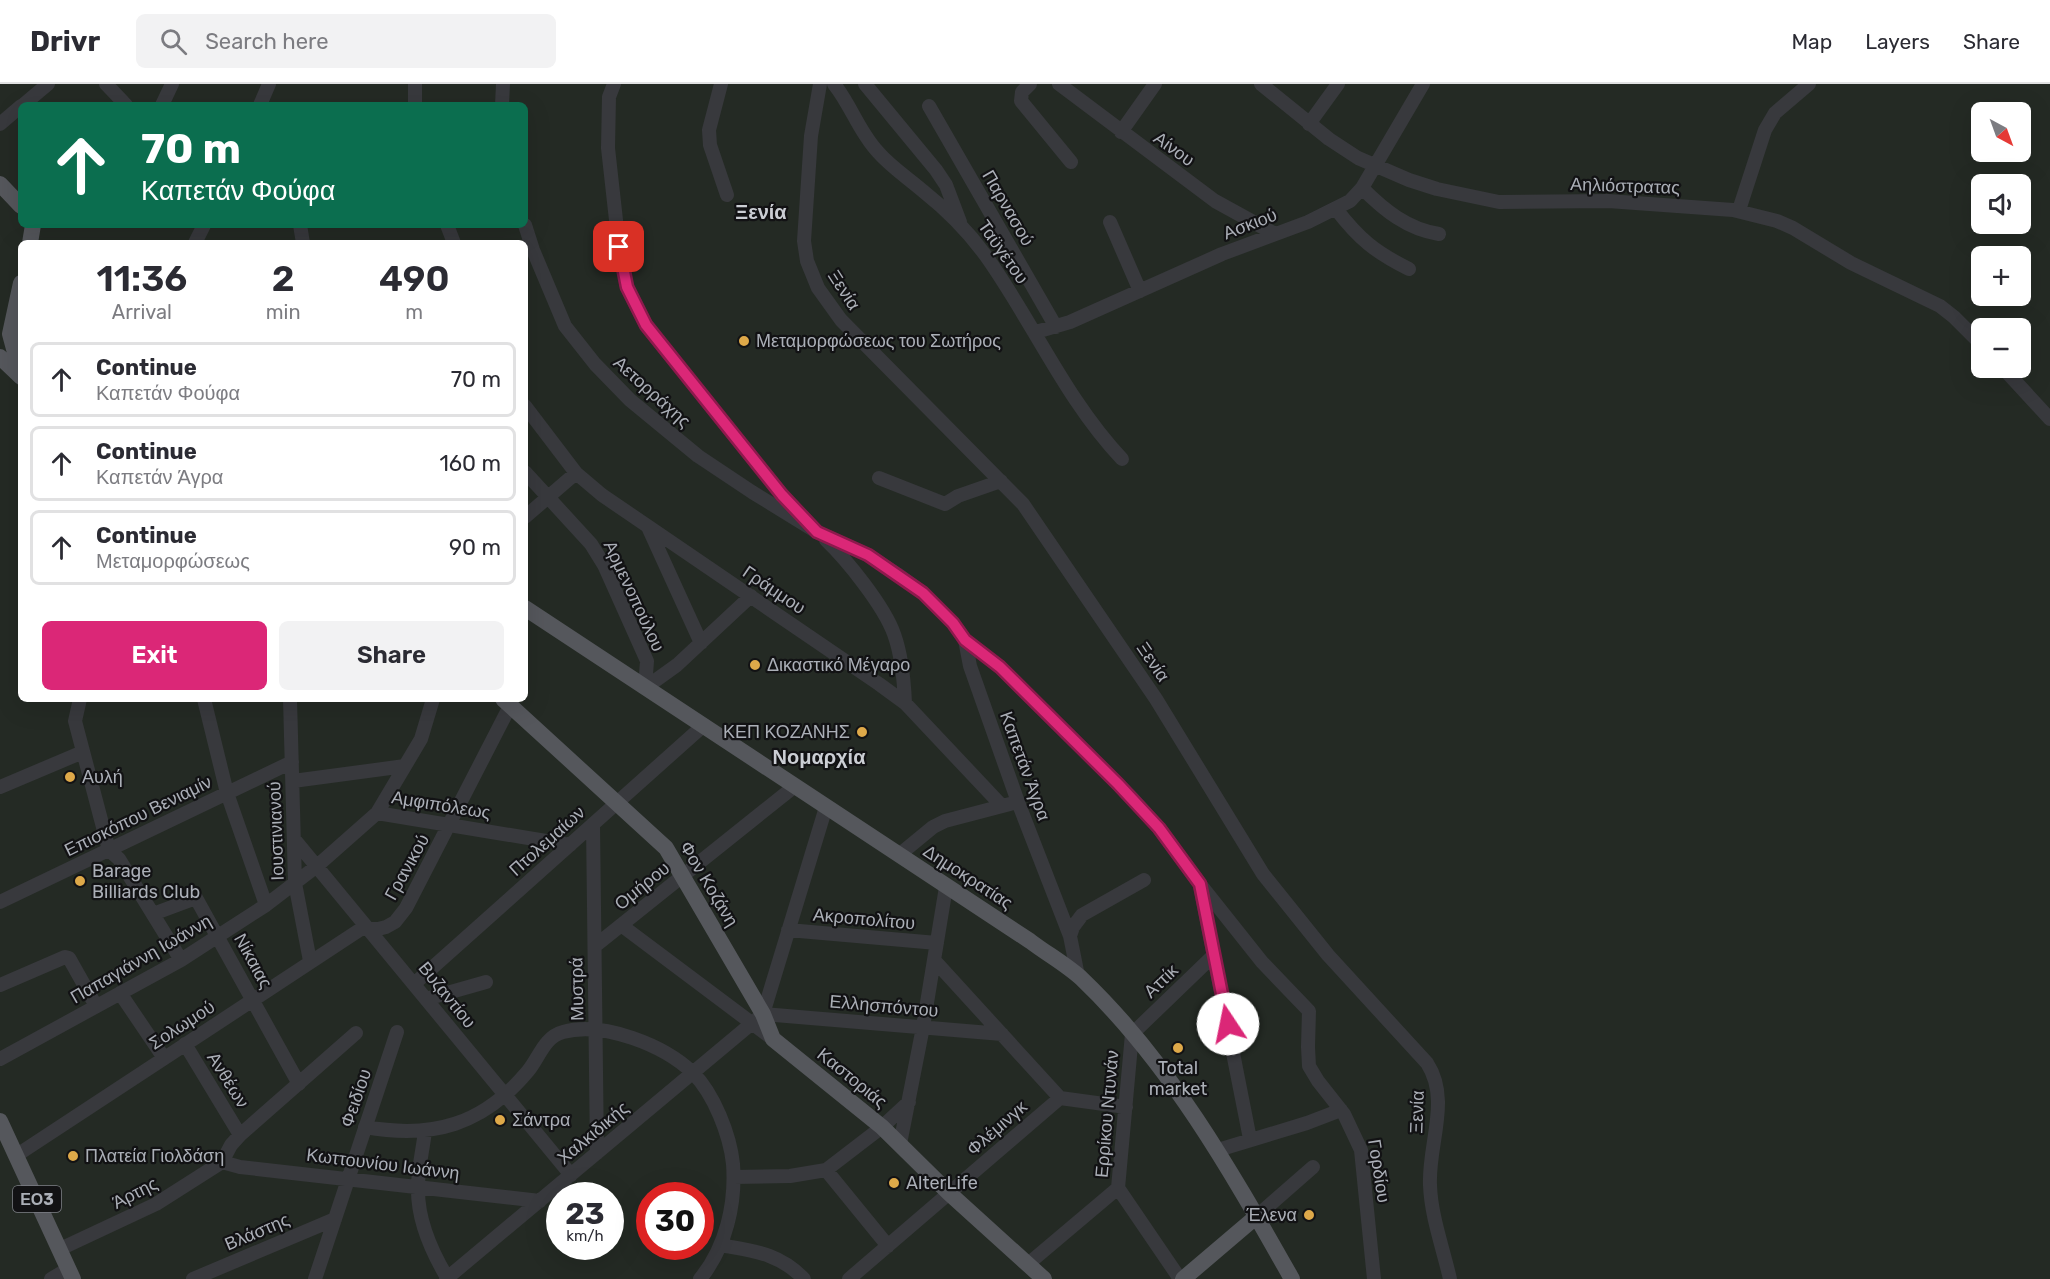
<!DOCTYPE html>
<html lang="en">
<head>
<meta charset="utf-8">
<style>
	body { margin:0; font-family:Rubik,sans-serif; background:#f2f2f3; color:#2b2b33; height:100vh; display:flex; flex-direction:column; font-size:22px; white-space:nowrap }
	* { box-sizing:border-box; margin:0 }
	p { font-size:20px; color:#7c7c81 }
	.icon { flex:none; width:33px; height:33px; fill:none; stroke:currentColor; stroke-width:2; stroke-linecap:round; stroke-linejoin:round }
	.map { position:relative; flex:1; overflow:hidden }
	.sheet { position:absolute; left:18px; top:156px; width:510px; height:462px; display:flex; flex-direction:column; background:#fff; border-radius:9px; box-shadow:0 6px 24px #0002 }
	.sheet>* { flex:none }
	.guide { position:absolute; left:18px; top:18px; width:510px; height:126px; border-radius:9px; box-shadow:0 6px 24px #0002; background:#0b6e4f; color:#fff; overflow:hidden }
	.needle { width:39px; rotate:139deg }
	.fabs { position:absolute; left:1971px; top:18px; display:grid; gap:12px }
	.fabs a { display:grid; place-items:center; width:60px; height:60px; border-radius:9px; background:#fff; box-shadow:0 6px 24px #0002; font-size:30px }
	.speed { position:absolute; left:546px; top:1098px; display:flex; gap:12px; font-size:30px; font-weight:700; text-align:center }
	.speed>* { display:grid; place-content:center; width:78px; height:78px; border-radius:50%; background:#fff; box-shadow:0 6px 24px #0002; line-height:1 }
	.speed small { font-size:15px; font-weight:400 }
	.speed .limit { border:9px solid #d22; background:#fff; color:#111 }
	.pin { position:absolute; display:grid; place-items:center; width:51px; height:51px; color:#fff; margin:-26px; border-radius:12px; box-shadow:0 3px 9px #0006 }
	.me { position:absolute; width:66px; margin:-33px; rotate:349deg; stroke-linejoin:round; filter:drop-shadow(0 0 4px #0008) }
	.turn { display:flex; align-items:center; gap:21px; height:126px; padding:0 24px; font-size:27px }
	.turn .icon { width:78px; height:78px; stroke-width:2.5 }
	.turn b { display:block; font-size:42px; line-height:51px }
	.eta { display:flex; justify-content:space-evenly; align-items:center; height:102px; text-align:center }
	.eta b { font-size:36px; font-weight:600; line-height:42px }
	.button { display:flex; gap:12px; margin-top:auto; padding:12px 24px }
	.button a { flex:1; height:69px; border-radius:9px; background:#db2777; color:#fff; font-size:24px; font-weight:600; line-height:69px; text-align:center }
	.button a+a { background:#f2f2f3; color:#2b2b33 }
	ul { padding:0; list-style:none }
	li { display:flex; align-items:center; gap:18px; height:75px; margin:0 12px 9px; padding:0 12px; border:3px solid #e1e1e2; border-radius:9px }
	li div { flex:1 }
	li b { display:block; font-size:22px }
	li em { font-style:normal }
	header { display:flex; align-items:center; gap:36px; box-sizing:border-box; height:84px; padding:0 30px; background:#fff; border-bottom:2px solid #e1e1e2 }
	header strong { font-size:28px }
	nav { display:flex; gap:33px; margin-inline-start:auto; font-size:21px }
	.search { width:420px; height:54px; background:#f2f2f3; display:flex; align-items:center; gap:15px; box-sizing:border-box; padding:0 21px; border-radius:9px; color:#7c7c81; font-size:22px }
	.map>svg:first-child { display:block }
</style>
</head>
<body>
<header>
<strong>Drivr</strong>
<div class="search"><svg class="icon" aria-label="search" viewBox="0 0 24 24"><circle cx="10" cy="10" r="6"/><path d="M15 15l6 6"/></svg>Search here</div>
<nav><a>Map</a><a>Layers</a><a>Share</a></nav>
</header>
<div class="map">
<svg width="2050" height="1195" viewBox="0 0 2050 1195">
	<rect width="100%" height="100%" fill="#171719"/>
	<!-- park -->
	<path fill="#242a24" fill-rule="evenodd" d="M0,0H2050V1195H0ZM21,21H525V141H21ZM1982,28H2020V68H1982ZM1982,100H2020V140H1982ZM21,159H525V615H21ZM1982,172H2020V212H1982ZM1982,244H2020V284H1982ZM560,1112H610V1162H560ZM650,1112H700V1162H650Z"/>
	<g fill="none" stroke-linecap="round" stroke-linejoin="round">
		<!-- minor -->
		<path stroke="#38393d" stroke-width="14" d="M106,0L126,21
			M614,0L609,13L608,64L619,163L627,203L646,241L782,411L806,436
			M721,0L709,46L710,61L727,111
			M820,0L811,52L804,157L807,177L818,204L841,236L1023,420L1156,615L1263,790L1328,871L1427,979C1451,1016 1428,1060 1430,1101C1431,1132 1443,1164 1450,1195
			M834,0C851,21 859,48 878,68C891,83 908,94 923,107C947,126 968,147 986,172C1033,238 1066,316 1122,375
			M865,0L936,86L946,101L960,138
			M1030,0L1022,8L1021,17L1071,78
			M1059,0L1215,117L1275,150
			M1261,0L1329,55L1358,74L1409,96L1437,105L1499,118L1608,117L1733,126L1777,137L1793,144L1851,179L1940,222L1954,233L1982,261
			M23,21L48,0
			M162,21L172,0
			M260,21L269,0
			M415,21V0
			M502,21L503,0
			M929,22L1056,243
			M0,40L21,22
			M1309,40L1338,0
			M1121,48L1155,0
			M1362,104C1384,126 1407,145 1439,150
			M1336,125C1359,155 1375,168 1409,185
			M1739,126L1765,46L1775,29L1809,0
			M1110,138L1140,207
			M300,141L303,159
			M447,141L454,159
			M525,141L533,166L565,242L595,280L630,316L698,372L752,408L817,448L868,471L897,490L923,509L953,539L965,556L970,582L1018,718L1070,852L1078,892
			M195,159L204,141
			M1036,248L1070,238L1222,170L1308,138L1350,117L1362,104L1423,0
			M2003,284L2050,335
			M525,322L576,389L602,411L879,600L905,619L1002,722
			M525,388L591,460L604,481L647,577L645,604
			M879,394L945,420L958,412L1001,397
			M525,433L576,389
			M649,445L701,559
			M826,456C847,476 884,522 894,550C902,572 904,596 905,619
			M965,556L1000,583L1132,714L1159,744L1200,800L1262,878L1309,927L1308,963L1309,982L1318,997L1344,1030L1361,1066L1374,1195
			M645,604L677,581L751,512
			M80,615L75,637L109,766L119,775L181,876
			M204,615L227,709L266,821
			M290,615L295,799L310,877
			M293,697L405,682
			M0,703L83,668
			M377,729L570,761
			M593,740L597,1069
			M294,755L571,1091
			M899,771L933,743L945,737L1010,720
			M1200,802L1250,1055
			M0,818L292,678
			M153,830L196,814L299,1000
			M621,841L773,955
			M788,846L937,859
			M1070,852L1073,843L1082,831L1144,796
			M595,862L795,702
			M934,876L1060,1014L1126,1023
			M414,900L704,641
			M0,901L65,873L69,874L96,922
			M120,909L164,974
			M426,915L486,898
			M763,930L1002,950
			M763,930L826,723
			M185,960L240,1051
			M0,975L181,876L266,821L317,782L377,729L421,655L433,615
			M365,1043C433,1055 483,1041 528,987C539,974 544,953 563,948C603,937 664,961 693,989C714,1010 730,1051 733,1080C736,1120 726,1163 700,1195
			M425,1047C423,1065 418,1084 418,1103C417,1136 431,1167 448,1195
			M900,1060L923,943L946,803
			M1218,1066L1307,1039L1341,1026
			M17,1071L361,845H378L386,843L395,838L406,824L510,622
			M222,1078L240,1083L540,1117
			M222,1078L231,1061L240,1051L356,949
			M826,1086L888,1162
			M734,1093L790,1092L826,1086L882,1043L909,1018
			M1118,1104L1180,1195
			M1257,1132L1313,1083
			M720,1161C754,1167 779,1169 804,1195
			M60,1165L156,1120L222,1078
			M1028,1180L1118,1104L1132,950L1214,871
			M51,1195L68,1185
			M193,1195L335,1135
			M315,1195L397,948
			M446,1195L763,930
			M849,1195L1060,1014"/>
		<!-- major -->
		<path stroke="#55575c" stroke-width="16" d="M0,100L21,122
			M30,159L33,141
			M21,199L10,250L14,265L21,274
			M0,273L21,293
			M525,524L1030,857C1047,870 1067,881 1082,895C1171,980 1232,1089 1292,1195
			M503,615L666,764L763,930L773,955L882,1043L949,1109L1044,1195
			M0,1037L73,1195
			M1183,1195L1257,1132"/>
	</g>
	<g fill="none" stroke-linecap="round" stroke-linejoin="round">
		<!-- route casing -->
		<g stroke="#8e194d" stroke-width="15">
			<path id="route" d="M619,163L627,203L646,241L782,411L817,448L868,471L923,509L953,539L965,556L1000,583L1118,700L1159,744L1200,800L1228,940"/>
		</g>
		<!-- route -->
		<use href="#route" stroke="#db2777" stroke-width="10"/>
	</g>
	<!-- markers -->
	<g fill="#dea949" stroke="#121214" stroke-width="2">
		<circle cx="744" cy="257" r="6"/>
		<circle cx="755" cy="581" r="6"/>
		<circle cx="862" cy="648" r="6"/>
		<circle cx="70" cy="693" r="6"/>
		<circle cx="80" cy="797" r="6"/>
		<circle cx="1178" cy="964" r="6"/>
		<circle cx="500" cy="1036" r="6"/>
		<circle cx="73" cy="1072" r="6"/>
		<circle cx="894" cy="1099" r="6"/>
		<circle cx="1309" cy="1131" r="6"/>
	</g>
	<g text-anchor="middle" stroke-width="4.5" stroke-linejoin="round" paint-order="stroke">
		<!-- shield labels -->
		<rect fill="#121214" stroke="#7d8086" stroke-width="1.5" x="13" y="1102" width="48" height="26" rx="4.5"/>
		<g font-size="16" font-weight="bold" fill="#abafb7">
			<text x="37" y="1121">ΕΟ3</text>
		</g>
		<!-- street labels -->
		<g font-size="18" fill="#abafb7" stroke="#121214">
			<text transform="translate(1174 65) rotate(36)" y="6">Αίνου</text>
			<text transform="translate(1625 102) rotate(2)" y="6">Αηλιόστρατας</text>
			<text transform="translate(1008 124) rotate(60)" y="6">Παρνασού</text>
			<text transform="translate(1250 140) rotate(-21)" y="6">Ασκιού</text>
			<text transform="translate(1003 168) rotate(55)" y="6">Ταϋγέτου</text>
			<text transform="translate(844 206) rotate(57)" y="6">Ξενία</text>
			<text transform="translate(652 308) rotate(42)" y="6">Αετορράχης</text>
			<text transform="translate(774 506) rotate(34)" y="6">Γράμμου</text>
			<text transform="translate(634 512) rotate(65)" y="6">Αρμενοπούλου</text>
			<text transform="translate(1153 578) rotate(56)" y="6">Ξενία</text>
			<text transform="translate(1025 682) rotate(70)" y="6">Καπετάν Άγρα</text>
			<text transform="translate(441 721) rotate(9)" y="6">Αμφιπόλεως</text>
			<text transform="translate(138 732) rotate(-26)" y="6">Επισκόπου Βενιαμίν</text>
			<text transform="translate(276 747) rotate(-92)" y="6">Ιουστινιανού</text>
			<text transform="translate(547 757) rotate(-42)" y="6">Πτολεμαίων</text>
			<text transform="translate(407 783) rotate(-61)" y="6">Γρανικού</text>
			<text transform="translate(968 793) rotate(33)" y="6">Δημοκρατίας</text>
			<text transform="translate(709 800) rotate(59)" y="6">Φον Κοζάνη</text>
			<text transform="translate(642 802) rotate(-39)" y="6">Ομήρου</text>
			<text transform="translate(864 835) rotate(5)" y="6">Ακροπολίτου</text>
			<text transform="translate(141 875) rotate(-30)" y="6">Παπαγιάννη Ιωάννη</text>
			<text transform="translate(253 877) rotate(61)" y="6">Νίκαιας</text>
			<text transform="translate(1161 897) rotate(-44)" y="6">Αττίκ</text>
			<text transform="translate(577 905) rotate(-91)" y="6">Μυστρά</text>
			<text transform="translate(447 911) rotate(51)" y="6">Βυζαντίου</text>
			<text transform="translate(884 922) rotate(5)" y="6">Ελλησπόντου</text>
			<text transform="translate(182 941) rotate(-33)" y="6">Σολωμού</text>
			<text transform="translate(852 994) rotate(39)" y="6">Καστοριάς</text>
			<text transform="translate(228 996) rotate(58)" y="6">Ανθέων</text>
			<text transform="translate(356 1014) rotate(-71)" y="6">Φειδίου</text>
			<text transform="translate(1417 1028) rotate(-88)" y="6">Ξενία</text>
			<text transform="translate(1107 1030) rotate(-85)" y="6">Ερρίκου Ντυνάν</text>
			<text transform="translate(997 1044) rotate(-41)" y="6">Φλέμινγκ</text>
			<text transform="translate(593 1049) rotate(-40)" y="6">Χαλκιδικής</text>
			<text transform="translate(383 1080) rotate(7)" y="6">Κωττουνίου Ιωάννη</text>
			<text transform="translate(1379 1087) rotate(81)" y="6">Γορδίου</text>
			<text transform="translate(135 1109) rotate(-27)" y="6">Άρτης</text>
			<text transform="translate(257 1148) rotate(-23)" y="6">Βλάστης</text>
		</g>
		<!-- poi labels -->
		<g font-size="18" fill="#abafb7" stroke="#121214" text-anchor="start">
			<text x="756" y="263">Μεταμορφώσεως του Σωτήρος</text>
			<text x="767" y="587">Δικαστικό Μέγαρο</text>
			<text x="850" y="654" text-anchor="end">ΚΕΠ ΚΟΖΑΝΗΣ</text>
			<text x="82" y="699">Αυλή</text>
			<text x="92" y="793">Barage<tspan x="92" dy="21">Billiards Club</tspan></text>
			<text x="1178" y="990" text-anchor="middle">Total<tspan x="1178" dy="21">market</tspan></text>
			<text x="512" y="1042">Σάντρα</text>
			<text x="85" y="1078">Πλατεία Γιολδάση</text>
			<text x="906" y="1105">AlterLife</text>
			<text x="1297" y="1137" text-anchor="end">Έλενα</text>
		</g>
		<!-- neighbourhood labels -->
		<g font-size="20" font-weight="bold" fill="#cbced4" stroke="#121214">
			<text x="761" y="135">Ξενία</text>
			<text x="819" y="680">Νομαρχία</text>
		</g>
	</g>
</svg>
<div class="fabs">
<a><svg class="needle" viewBox="-14 -14 28 28"><path d="M0-13l5 13h-10z" fill="#e53935"/><path d="M0 13l5-13h-10z" fill="#7c7c81"/></svg></a>
<a><svg class="icon" aria-label="sound" viewBox="0 0 24 24"><path d="M4 9h4l5-4v14l-5-4H4zM17 9q2 3 0 6"/></svg></a>
<a>+</a>
<a>−</a>
</div>
<div class="speed"><div>23<small>km/h</small></div><div class="limit">30</div></div>
<div class="pin" style="left:619px;top:163px;background:#d93025"><svg class="icon" aria-label="arrive" viewBox="0 0 24 24"><path d="M6 21V4h12l-3 4 3 4H6"/></svg></div>
<svg class="me" style="left:1228px;top:940px" viewBox="-20 -20 40 40"><circle r="19" fill="#fff"/><path d="M0-13L10 11 0 6-10 11z" fill="#db2777"/></svg>
<div class="guide">
<div class="turn"><svg class="icon" aria-label="ahead" viewBox="0 0 24 24"><path d="M12 20V5M6 11l6-6 6 6"/></svg><div><b>70 m</b>Καπετάν Φούφα</div></div>
</div>
<section class="sheet">
<div class="eta">
<div><b>11:36</b><p>Arrival</p></div>
<div><b>2</b><p>min</p></div>
<div><b>490</b><p>m</p></div>
</div>
<ul>
<li><svg class="icon" aria-label="ahead" viewBox="0 0 24 24"><path d="M12 20V5M6 11l6-6 6 6"/></svg><div><b>Continue</b><p>Καπετάν Φούφα</p></div><em>70 m</em></li>
<li><svg class="icon" aria-label="ahead" viewBox="0 0 24 24"><path d="M12 20V5M6 11l6-6 6 6"/></svg><div><b>Continue</b><p>Καπετάν Άγρα</p></div><em>160 m</em></li>
<li><svg class="icon" aria-label="ahead" viewBox="0 0 24 24"><path d="M12 20V5M6 11l6-6 6 6"/></svg><div><b>Continue</b><p>Μεταμορφώσεως</p></div><em>90 m</em></li>
</ul>
<div class="button"><a>Exit</a><a>Share</a></div>
</section>
</div>
</body>
</html>
